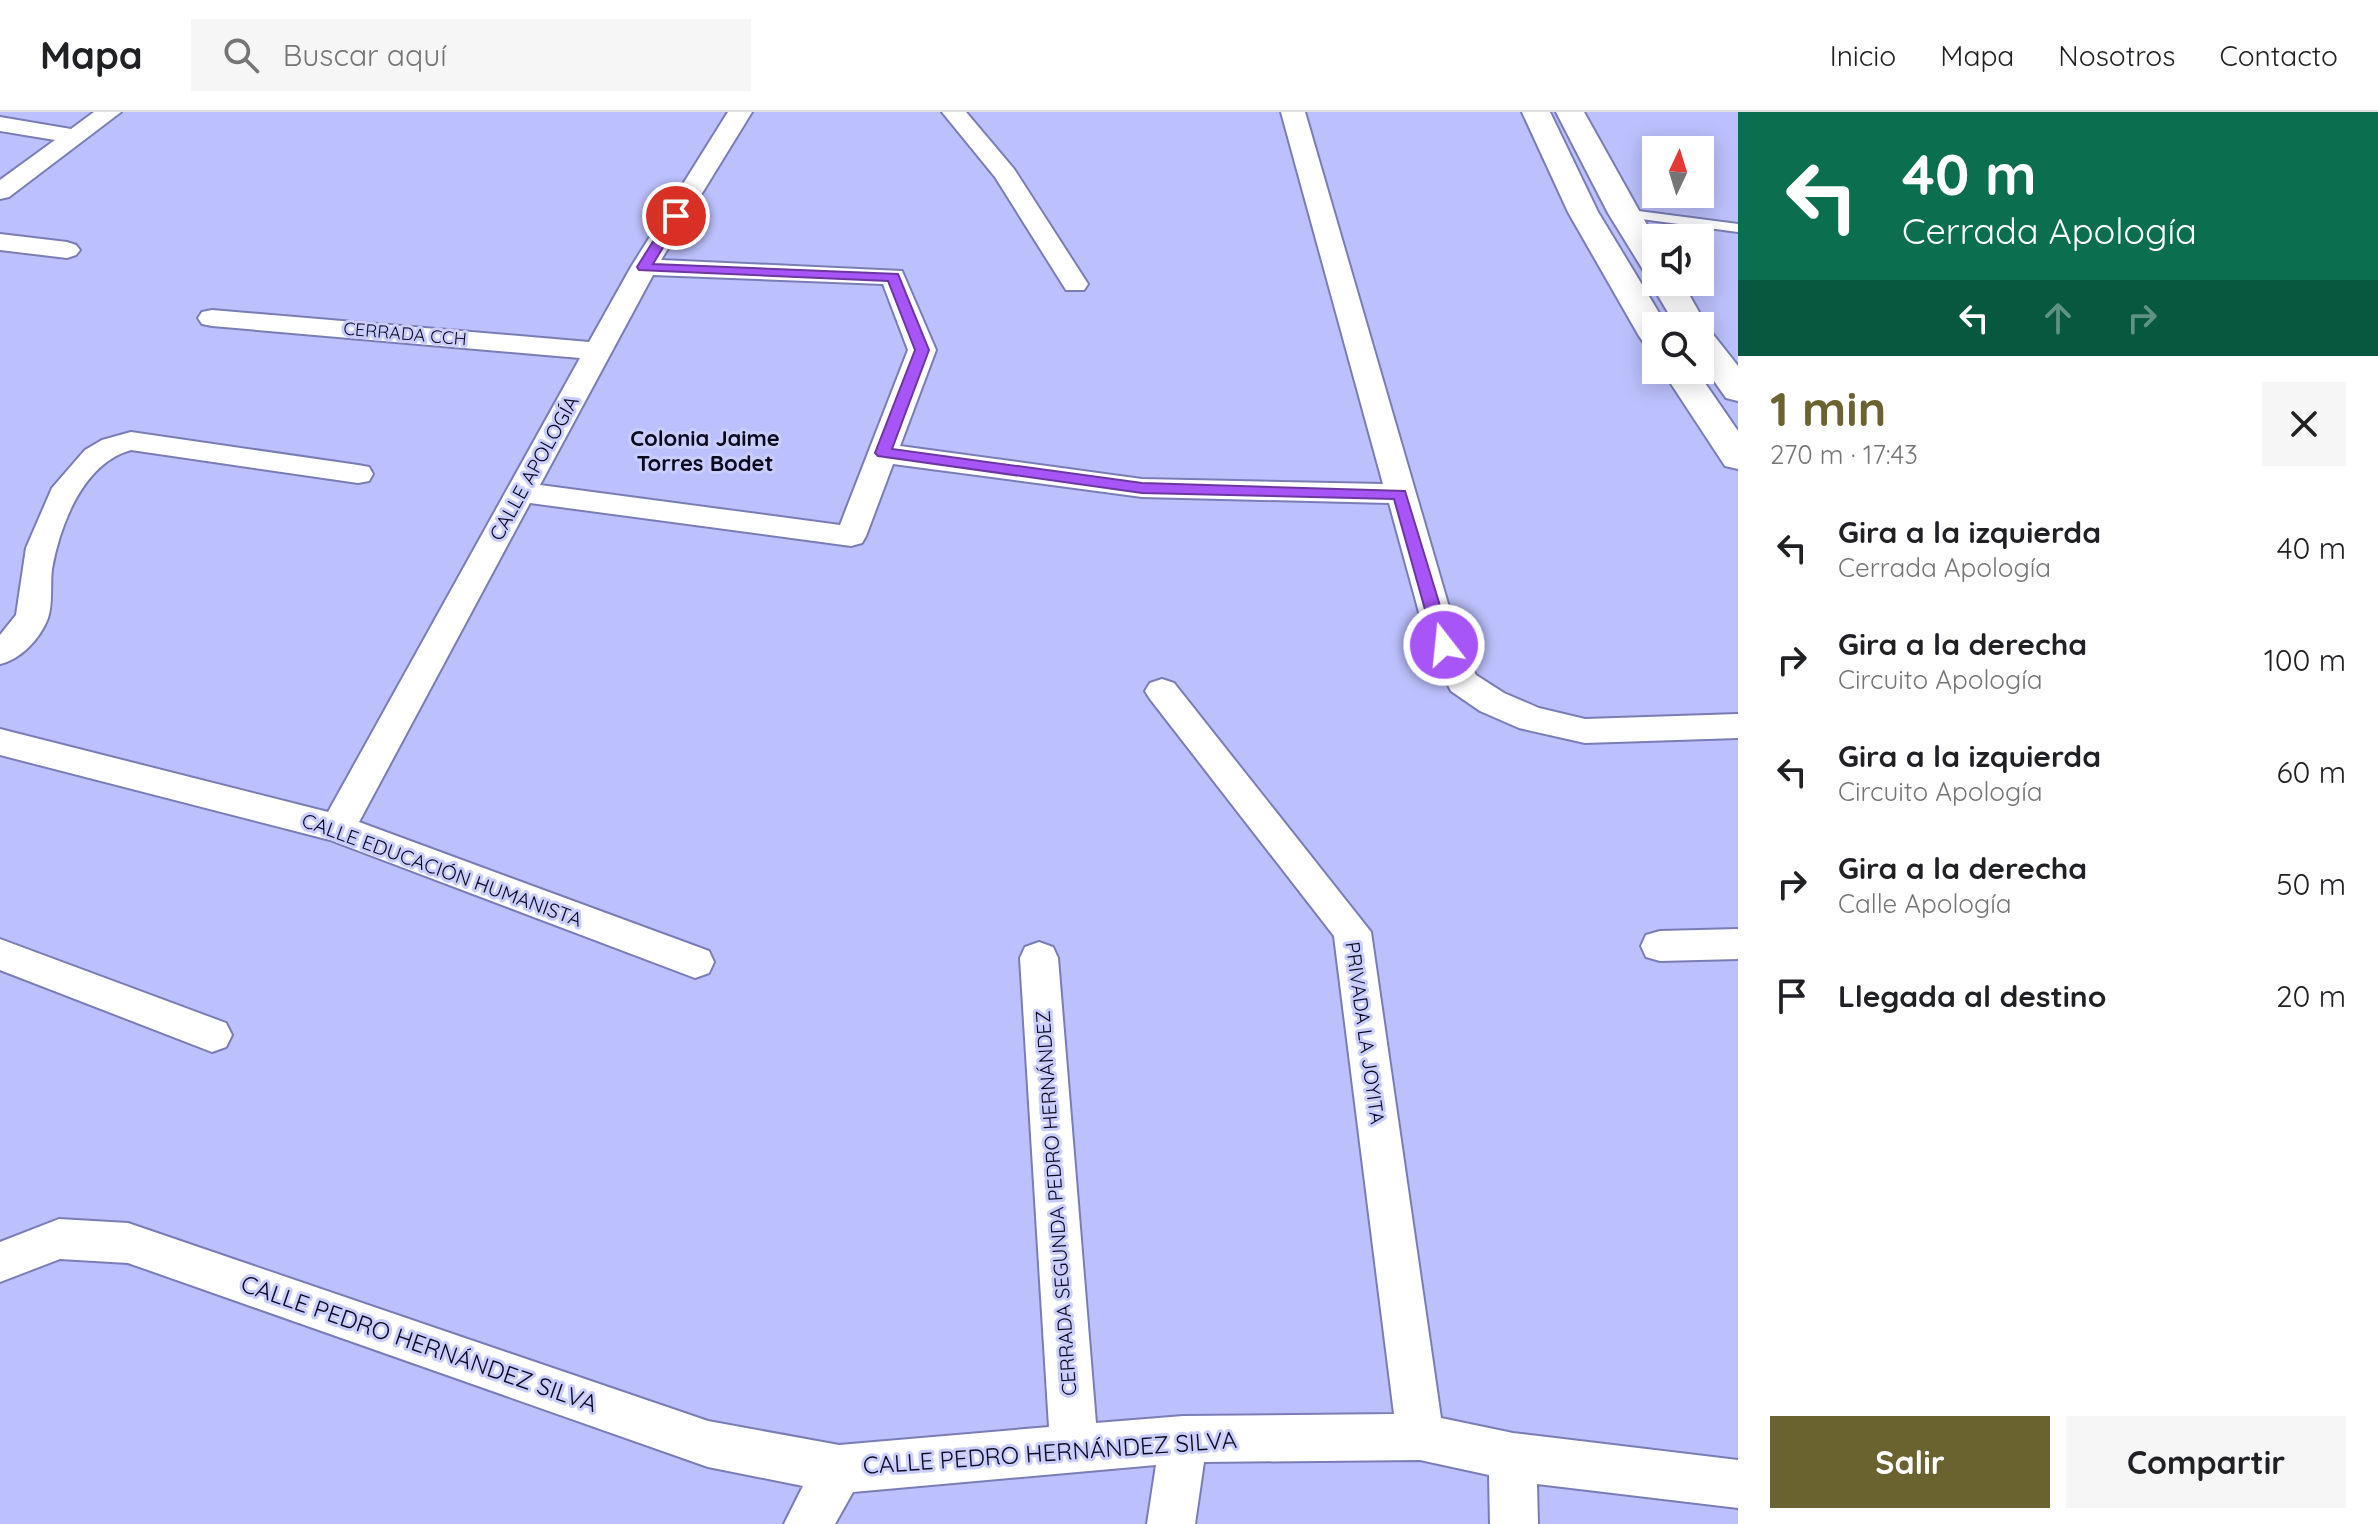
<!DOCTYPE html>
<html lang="es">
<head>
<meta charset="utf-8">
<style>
	body { margin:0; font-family:Quicksand,sans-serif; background:#f6f6f6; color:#202124; height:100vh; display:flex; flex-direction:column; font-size:30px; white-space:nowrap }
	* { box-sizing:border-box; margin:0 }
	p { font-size:26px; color:#757577 }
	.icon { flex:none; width:44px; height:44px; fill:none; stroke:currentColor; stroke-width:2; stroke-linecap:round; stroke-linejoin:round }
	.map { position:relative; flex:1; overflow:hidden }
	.panel { display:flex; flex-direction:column; background:#fff; width:640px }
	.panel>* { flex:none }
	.top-card { background:#0b6e4f; color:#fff; overflow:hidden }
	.needle { width:52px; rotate:4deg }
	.fabs { position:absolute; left:1642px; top:24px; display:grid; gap:16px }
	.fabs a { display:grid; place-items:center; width:72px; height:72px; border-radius:0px; background:#fff; box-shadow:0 4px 20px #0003; font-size:40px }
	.pin { position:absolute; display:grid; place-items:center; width:68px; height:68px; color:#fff; margin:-34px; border:4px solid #fff; border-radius:50%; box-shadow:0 2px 8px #0007 }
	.me { position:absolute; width:88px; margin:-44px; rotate:344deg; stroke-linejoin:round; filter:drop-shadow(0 0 6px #0008) }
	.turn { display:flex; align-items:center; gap:28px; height:168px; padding:0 32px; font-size:36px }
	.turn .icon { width:104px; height:104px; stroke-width:2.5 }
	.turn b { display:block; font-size:56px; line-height:68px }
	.lanes { display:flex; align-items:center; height:76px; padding:0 32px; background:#0003; justify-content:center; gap:40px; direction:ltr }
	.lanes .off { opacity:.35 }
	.round { display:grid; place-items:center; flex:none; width:84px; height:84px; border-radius:0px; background:#f6f6f6 }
	.overview { display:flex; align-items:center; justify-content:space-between; height:136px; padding:0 32px }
	h1 { font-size:48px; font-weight:700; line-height:60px; color:#6a6330 }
	.cta { display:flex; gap:16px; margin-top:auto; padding:16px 32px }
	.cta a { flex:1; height:92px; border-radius:0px; background:#6a6330; color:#fff; font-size:32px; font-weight:700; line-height:92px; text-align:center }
	.cta a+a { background:#f6f6f6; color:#202124 }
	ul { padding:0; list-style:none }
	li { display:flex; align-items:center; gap:24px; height:112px; padding:0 32px }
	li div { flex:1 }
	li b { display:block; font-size:30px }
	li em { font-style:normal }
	header { display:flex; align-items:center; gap:48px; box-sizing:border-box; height:112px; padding:0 40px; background:#fff; border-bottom:2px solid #e0e0e0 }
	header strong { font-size:38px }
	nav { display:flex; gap:44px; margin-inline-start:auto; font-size:28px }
	.search { width:560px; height:72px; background:#f6f6f6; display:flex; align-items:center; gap:20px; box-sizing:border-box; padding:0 28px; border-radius:0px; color:#757577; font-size:30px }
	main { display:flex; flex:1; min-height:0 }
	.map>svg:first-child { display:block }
</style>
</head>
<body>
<header>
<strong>Mapa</strong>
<div class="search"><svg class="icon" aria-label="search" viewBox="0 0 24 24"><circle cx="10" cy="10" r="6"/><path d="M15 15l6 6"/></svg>Buscar aquí</div>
<nav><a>Inicio</a><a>Mapa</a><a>Nosotros</a><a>Contacto</a></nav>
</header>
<main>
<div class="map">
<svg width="1738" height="1412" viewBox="0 0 1738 1412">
	<rect width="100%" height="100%" fill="#bcc0fc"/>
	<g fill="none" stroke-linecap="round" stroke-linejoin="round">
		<!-- lane casing -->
		<g stroke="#7a7db5" stroke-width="4">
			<path id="lane" d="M1623,97L1738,112V120L1619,104V98Z"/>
		</g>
		<!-- street casing -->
		<g stroke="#7a7db5" stroke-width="4">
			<path id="street" d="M94,0H121L9,85L0,87V68L55,28L0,19V5L71,17Z
				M728,0H752L661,148L902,159L936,238L900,334L1142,367L1383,372L1281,0H1305L1460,533L1476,563L1504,581L1539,596L1585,607L1738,602V626L1585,631L1519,616L1480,599L1451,579L1428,533L1389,391L1142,385L893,352L866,424L862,431L851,434L530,391L359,710L709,839L714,850L709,861L695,866L330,728L0,643V617L328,700L580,246L212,214L202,212L198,206L202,200L212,198L589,230L631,155ZM653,163L883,172L908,238L840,413L540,373Z
				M942,0H966L1014,57L1088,172L1084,178H1066L995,65Z
				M0,122L67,130L76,133L80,138L76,143L67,146L0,138Z
				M131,320L358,353L369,355L373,362L369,369L358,371L131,338C83,351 60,413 52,457C50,473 53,491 48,506C40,527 21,547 0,552V523L16,503L26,436L52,376L85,338L102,328Z
				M1162,567L1174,571L1371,820L1441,1306L1513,1321L1738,1348V1396L1537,1372L1538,1412H1490L1489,1363L1420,1348L1204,1350L1195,1412H1147L1156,1353L853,1380L835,1412H784L803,1374L708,1355L128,1151L60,1147L0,1170V1130L59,1107L128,1111L708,1309L839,1333L1049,1315L1020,846L1025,835L1039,830L1053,835L1058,846L1096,1311L1183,1304L1394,1302L1334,824L1150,587L1145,579L1150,571Z
				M1738,817V847L1660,849L1646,845L1641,834L1646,823L1660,819Z
				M0,827L226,911L232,923L226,935L212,940L0,858Z"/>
		</g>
		<!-- secondary casing -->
		<g stroke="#7a7db5" stroke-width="4">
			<path id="secondary" d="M1522,0H1550L1598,100L1667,214H1656V234L1644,231L1639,224L1568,100Z
				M1556,0H1584L1656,129V170H1682L1708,216L1738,254V289L1726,286L1700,249V214H1676L1650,170L1655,163L1645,161L1608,101Z
				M1662,258H1696L1738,319V357L1725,354Z"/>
		</g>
		<!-- lane -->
		<use href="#lane" fill="#fff" fill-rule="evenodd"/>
		<!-- street -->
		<use href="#street" fill="#fff" fill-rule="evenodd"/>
		<!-- secondary -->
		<use href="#secondary" fill="#fff" fill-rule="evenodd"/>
	</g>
	<!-- route -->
	<path fill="#a855f7" stroke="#6d37a1" stroke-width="2" d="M676,100L682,104L653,152L898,162L929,238L892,337L1142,371L1405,379L1452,533L1444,539L1435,533L1394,387L1142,381L878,344L875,341L915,238L888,169L639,158L637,155L669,104Z"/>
	<g text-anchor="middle" stroke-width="6" stroke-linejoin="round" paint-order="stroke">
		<!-- far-street labels -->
		<g font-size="18" fill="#0a091e" stroke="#caceff">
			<text transform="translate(405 222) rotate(5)" y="6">CERRADA CCH</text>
		</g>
		<!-- street labels -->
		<g font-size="20" fill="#0a091e" stroke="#caceff">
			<text transform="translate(534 356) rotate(-61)" y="7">CALLE APOLOGÍA</text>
			<text transform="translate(442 758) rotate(20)" y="7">CALLE EDUCACIÓN HUMANISTA</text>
			<text transform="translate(1365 921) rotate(82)" y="7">PRIVADA LA JOYITA</text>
			<text transform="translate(1056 1091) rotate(-94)" y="7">CERRADA SEGUNDA PEDRO HERNÁNDEZ</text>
		</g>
		<!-- neighbourhood labels -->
		<g font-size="22" font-weight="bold" fill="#0a091e" stroke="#caceff">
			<text x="705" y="334">Colonia Jaime<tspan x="705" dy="25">Torres Bodet</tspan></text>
		</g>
		<!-- near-street labels -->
		<g font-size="24" fill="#0a091e" stroke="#caceff">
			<text transform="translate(419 1232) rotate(19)" y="8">CALLE PEDRO HERNÁNDEZ SILVA</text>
			<text transform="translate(1050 1341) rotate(-4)" y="8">CALLE PEDRO HERNÁNDEZ SILVA</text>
		</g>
	</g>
</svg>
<div class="fabs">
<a><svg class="needle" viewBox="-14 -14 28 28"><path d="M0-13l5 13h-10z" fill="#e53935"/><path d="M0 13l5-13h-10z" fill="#757577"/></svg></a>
<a><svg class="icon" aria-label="sound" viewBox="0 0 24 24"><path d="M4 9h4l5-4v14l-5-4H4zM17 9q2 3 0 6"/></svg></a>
<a><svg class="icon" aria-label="search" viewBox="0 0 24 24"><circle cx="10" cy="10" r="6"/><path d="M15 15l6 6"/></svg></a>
</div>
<div class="pin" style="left:676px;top:104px;background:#d93025"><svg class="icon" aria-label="arrive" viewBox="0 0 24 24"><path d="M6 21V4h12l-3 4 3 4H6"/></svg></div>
<svg class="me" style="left:1444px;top:533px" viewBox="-20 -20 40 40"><circle r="17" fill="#a855f7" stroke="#fff" stroke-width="3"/><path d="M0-11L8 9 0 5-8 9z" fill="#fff"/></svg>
</div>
<section class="panel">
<div class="top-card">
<div class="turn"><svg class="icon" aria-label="left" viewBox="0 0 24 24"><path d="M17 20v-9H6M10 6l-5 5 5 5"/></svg><div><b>40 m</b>Cerrada Apología</div></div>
<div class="lanes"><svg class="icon" aria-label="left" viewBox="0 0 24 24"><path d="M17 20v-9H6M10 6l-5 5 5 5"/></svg><svg class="icon off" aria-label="ahead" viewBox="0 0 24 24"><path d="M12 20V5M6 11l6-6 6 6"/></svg><svg class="icon off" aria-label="right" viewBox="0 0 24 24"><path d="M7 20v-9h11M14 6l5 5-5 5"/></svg></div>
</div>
<div class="overview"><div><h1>1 min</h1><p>270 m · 17:43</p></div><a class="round"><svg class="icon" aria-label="close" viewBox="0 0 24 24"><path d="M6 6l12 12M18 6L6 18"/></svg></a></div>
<ul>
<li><svg class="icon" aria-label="left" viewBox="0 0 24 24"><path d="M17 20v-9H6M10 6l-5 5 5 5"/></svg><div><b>Gira a la izquierda</b><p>Cerrada Apología</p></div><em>40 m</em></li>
<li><svg class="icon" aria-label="right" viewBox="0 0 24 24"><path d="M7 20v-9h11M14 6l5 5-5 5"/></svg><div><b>Gira a la derecha</b><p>Circuito Apología</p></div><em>100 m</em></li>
<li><svg class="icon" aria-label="left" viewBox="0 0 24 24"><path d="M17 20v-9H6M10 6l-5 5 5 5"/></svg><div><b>Gira a la izquierda</b><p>Circuito Apología</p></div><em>60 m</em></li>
<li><svg class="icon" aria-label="right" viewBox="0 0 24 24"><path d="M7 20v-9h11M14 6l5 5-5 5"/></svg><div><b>Gira a la derecha</b><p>Calle Apología</p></div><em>50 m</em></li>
<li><svg class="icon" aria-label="arrive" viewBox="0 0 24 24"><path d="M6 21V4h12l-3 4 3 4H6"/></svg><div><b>Llegada al destino</b></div><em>20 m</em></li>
</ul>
<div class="cta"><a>Salir</a><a>Compartir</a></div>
</section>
</main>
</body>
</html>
